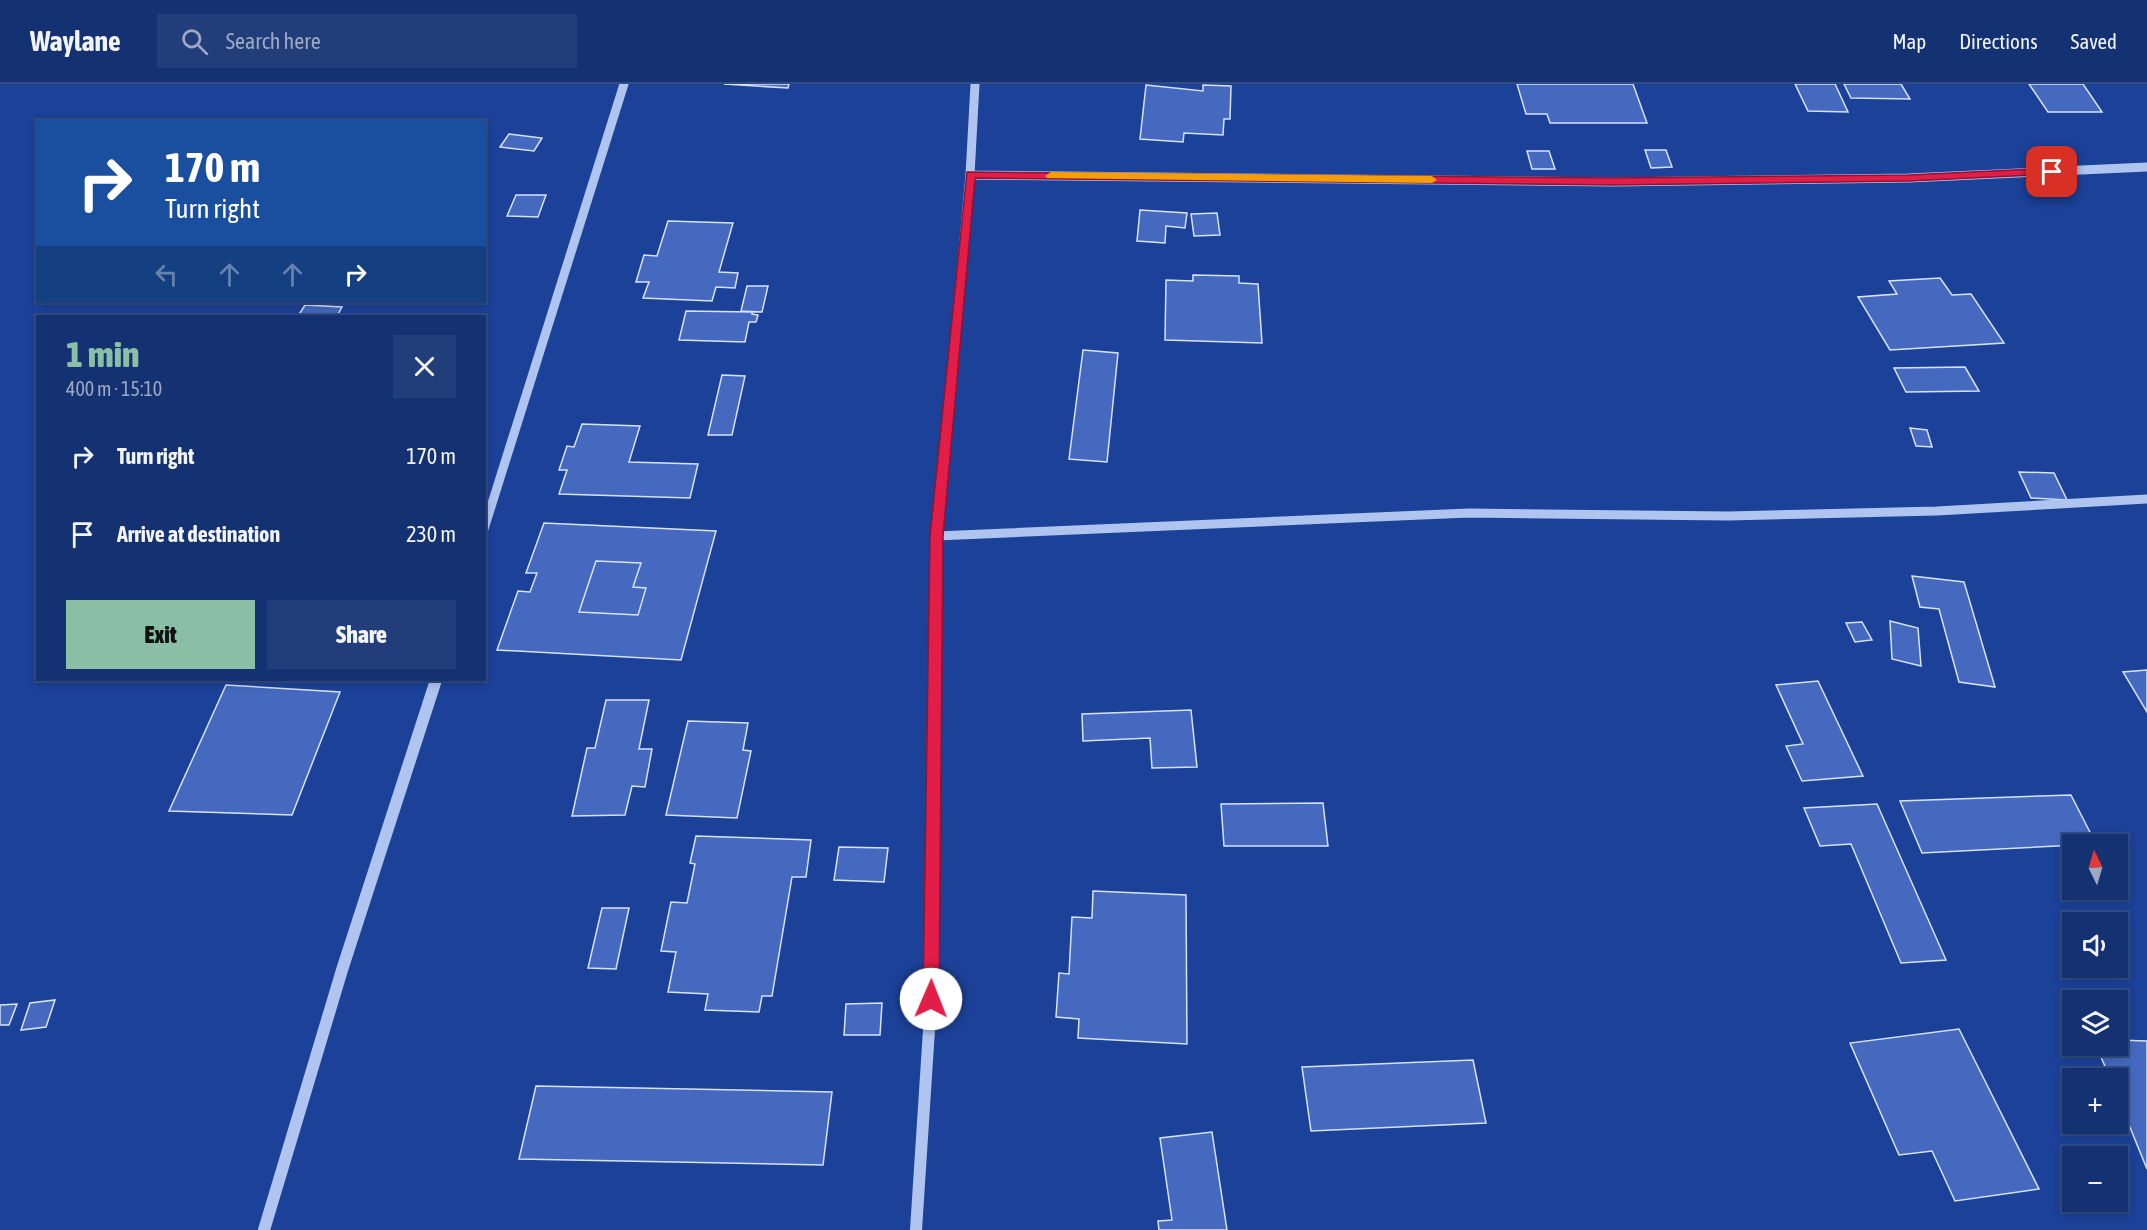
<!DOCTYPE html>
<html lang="en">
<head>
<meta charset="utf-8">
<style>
	body { margin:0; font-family:"Asap Condensed",sans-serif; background:#213d7a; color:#f1f3f6; height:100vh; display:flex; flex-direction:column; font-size:22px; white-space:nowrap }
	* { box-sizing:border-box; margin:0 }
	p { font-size:20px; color:#9da9c4 }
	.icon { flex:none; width:33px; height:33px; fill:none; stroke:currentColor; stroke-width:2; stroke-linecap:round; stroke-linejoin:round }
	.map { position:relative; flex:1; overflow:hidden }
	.sheet { position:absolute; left:36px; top:231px; width:450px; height:366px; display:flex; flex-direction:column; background:#143172; border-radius:0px; box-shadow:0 3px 9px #0003,0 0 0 2px #334c84 }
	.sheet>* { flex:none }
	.hud { position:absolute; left:36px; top:36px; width:450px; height:183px; border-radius:0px; box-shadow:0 3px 9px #0003,0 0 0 2px #334c84; background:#1a4fa0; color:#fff; overflow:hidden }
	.needle { width:39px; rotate:355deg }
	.tools { position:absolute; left:2062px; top:750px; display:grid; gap:12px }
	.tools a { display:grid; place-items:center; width:66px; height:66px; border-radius:0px; background:#143172; box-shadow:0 3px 9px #0003,0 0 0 2px #334c84; font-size:30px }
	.pin { position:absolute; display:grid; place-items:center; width:51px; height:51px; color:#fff; margin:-26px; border-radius:12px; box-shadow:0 3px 9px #0006 }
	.me { position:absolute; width:66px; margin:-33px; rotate:1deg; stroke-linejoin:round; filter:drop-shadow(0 0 4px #0008) }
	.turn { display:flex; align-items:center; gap:21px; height:126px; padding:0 30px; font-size:27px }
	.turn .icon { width:78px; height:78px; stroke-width:2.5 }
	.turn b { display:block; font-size:42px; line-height:51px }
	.lanes { display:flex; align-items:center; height:57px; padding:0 30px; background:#0003; justify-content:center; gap:30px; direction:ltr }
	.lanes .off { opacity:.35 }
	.round { display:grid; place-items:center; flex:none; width:63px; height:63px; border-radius:0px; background:#213d7a }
	.summary { display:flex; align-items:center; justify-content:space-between; height:102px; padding:0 30px }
	h1 { font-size:36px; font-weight:800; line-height:45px; color:#8abfa5 }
	.cta { display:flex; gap:12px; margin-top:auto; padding:12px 30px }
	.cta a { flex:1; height:69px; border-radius:0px; background:#8abfa5; color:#111; font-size:24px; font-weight:800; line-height:69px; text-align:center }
	.cta a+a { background:#213d7a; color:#f1f3f6 }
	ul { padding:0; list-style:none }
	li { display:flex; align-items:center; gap:18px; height:78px; padding:0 30px }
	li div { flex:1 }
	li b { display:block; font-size:22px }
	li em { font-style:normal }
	header { display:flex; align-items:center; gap:36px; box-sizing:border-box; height:84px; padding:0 30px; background:#143172; border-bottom:2px solid #334c84 }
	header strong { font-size:28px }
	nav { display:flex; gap:33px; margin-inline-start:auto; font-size:21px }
	.search { width:420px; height:54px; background:#213d7a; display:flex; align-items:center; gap:15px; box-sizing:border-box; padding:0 21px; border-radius:0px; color:#9da9c4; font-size:22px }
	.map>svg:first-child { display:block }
</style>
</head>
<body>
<header>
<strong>Waylane</strong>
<div class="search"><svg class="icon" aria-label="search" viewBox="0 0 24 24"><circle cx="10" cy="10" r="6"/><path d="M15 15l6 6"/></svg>Search here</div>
<nav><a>Map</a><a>Directions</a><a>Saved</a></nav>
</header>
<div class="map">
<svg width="2147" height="1146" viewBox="0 0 2147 1146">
	<rect width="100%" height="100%" fill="#1b4198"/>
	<!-- building -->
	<path fill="#4469be" stroke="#d7e2fb" stroke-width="1.5" fill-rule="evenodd" d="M724,0H789L788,4Z
		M1517,0H1633L1647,39H1550L1547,30H1526Z
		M1795,0H1835L1848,28L1808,27Z
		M1844,0H1901L1910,15L1851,14Z
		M2029,0H2083L2102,28H2048Z
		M1146,1L1203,7V1L1231,2L1230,35H1224L1223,51L1184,49L1183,58L1140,55Z
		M509,50L542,54L534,67L500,63Z
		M1645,66H1666L1672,83L1651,84Z
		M1527,67H1549L1555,85H1532Z
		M516,111H546L538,133L507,132Z
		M1140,126L1187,129L1185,144L1166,142L1165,159L1137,157Z
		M1217,129L1220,151L1194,152L1191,130Z
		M668,137L733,139L719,188L738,189L735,204L716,203L712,217L643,214L649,198H636L644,171L657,172Z
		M1193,191L1239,192V199L1258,200L1262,259L1165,256L1166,196L1193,197Z
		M1940,194L1952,211L1971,210L2004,259L1890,266L1858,213L1897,210L1889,197Z
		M747,202H768L762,228L741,227Z
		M305,221L342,223L337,232H298Z
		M686,227L752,228V230L758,231L756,238H749L745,258L679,256Z
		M1083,266L1118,269L1107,378L1069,375Z
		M1965,283L1979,307L1906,308L1894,284Z
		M722,291L745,292L732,351H708Z
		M582,340L640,342L629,378L698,380L690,414L559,410L567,386H559L567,362L574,363Z
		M1910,344L1927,346L1932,363L1916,362Z
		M2019,388L2054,389L2067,416L2031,414Z
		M544,439L716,447L681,576L497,566L518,507L530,508L537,489H526ZM596,477L641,479L633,503L646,504L638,531L579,528Z
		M596,477L641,479L633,503L646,504L638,531L579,528Z
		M1912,492L1964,498L1995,603L1959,598L1939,525L1920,523Z
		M1890,537L1918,544L1921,582L1892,575Z
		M1862,538L1872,556L1855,558L1846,539Z
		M2147,586V628L2123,588Z
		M1818,597L1863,692L1802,697L1786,662L1803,660L1776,601Z
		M226,601L340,608L292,731L169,727Z
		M606,616H649L639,665H652L645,703L632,702L625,731L572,732L587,664H595Z
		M1191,626L1197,683L1152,684L1150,654L1083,657L1082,630Z
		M688,637L748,639L743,666L751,667L737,734L666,731Z
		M2071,711L2096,760L1922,769L1900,717Z
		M1323,719L1328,762H1224L1221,720Z
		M1877,720L1946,876L1901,879L1851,760L1820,762L1804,724Z
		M696,752L811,756L806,793H792L772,912H762L759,928L705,926L708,910L668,908L676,868L661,867L671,818L687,819L695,780L690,779Z
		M839,763L888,764L884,798L834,796Z
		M1093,807L1186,811L1187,960L1078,954L1079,935L1056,933L1059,889L1069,890L1072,833L1092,834Z
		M602,824H629L616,885L588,884Z
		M55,916L46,943L21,946L30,919Z
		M882,919L880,951H844L846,920Z
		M17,920L9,941H0V921Z
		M1959,945L2039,1105L1955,1117L1932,1067L1899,1071L1850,959Z
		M2118,956L2147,957V1085L2118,1014V994H2110L2101,973H2123Z
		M1473,976L1486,1039L1311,1047L1302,983Z
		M536,1002L832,1008L823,1081L519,1075Z
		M1212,1048L1227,1146H1159L1158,1137L1172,1136L1160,1054Z"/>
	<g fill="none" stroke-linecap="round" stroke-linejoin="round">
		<!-- minor-far1 -->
		<path stroke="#b0c4f0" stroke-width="9" d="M970,91L1613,98L1909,94L2147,83
			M484,445L624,0
			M937,452L1469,429L1728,432L1937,427L2147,415
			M937,490V452L970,91L975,0"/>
		<!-- minor -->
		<path stroke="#b0c4f0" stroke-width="12" d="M264,1146L342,886L436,596
			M916,1146L931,915L937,489"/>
	</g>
	<!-- route -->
	<path fill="#e11d48" stroke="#92132f" stroke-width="1.5" d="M2052,84L2056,85V90L1909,97L1613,101L975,94L943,452L939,915L937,921L931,923L925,921L923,915L930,452L967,88L1613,94L1909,91Z"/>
	<!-- slow -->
	<path fill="#f59e0b" d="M1051,88L1432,92L1437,96L1432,99L1047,94L1045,92Z"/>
</svg>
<div class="tools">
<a><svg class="needle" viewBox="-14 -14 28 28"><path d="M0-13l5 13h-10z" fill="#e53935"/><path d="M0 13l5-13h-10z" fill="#9da9c4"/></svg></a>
<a><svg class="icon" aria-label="sound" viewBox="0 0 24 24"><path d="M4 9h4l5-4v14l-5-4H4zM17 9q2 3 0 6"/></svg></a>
<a><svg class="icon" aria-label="layers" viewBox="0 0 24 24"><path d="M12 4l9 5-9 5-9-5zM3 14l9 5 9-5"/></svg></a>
<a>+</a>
<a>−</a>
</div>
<div class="pin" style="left:2052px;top:88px;background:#d93025"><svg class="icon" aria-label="arrive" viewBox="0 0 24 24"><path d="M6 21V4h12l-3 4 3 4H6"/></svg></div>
<svg class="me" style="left:931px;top:915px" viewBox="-20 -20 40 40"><circle r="19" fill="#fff"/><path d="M0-13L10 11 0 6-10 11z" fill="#e11d48"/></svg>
<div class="hud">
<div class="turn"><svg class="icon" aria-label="right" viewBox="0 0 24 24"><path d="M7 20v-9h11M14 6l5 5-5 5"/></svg><div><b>170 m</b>Turn right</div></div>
<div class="lanes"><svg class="icon off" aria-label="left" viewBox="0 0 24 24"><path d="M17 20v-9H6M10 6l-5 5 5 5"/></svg><svg class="icon off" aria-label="ahead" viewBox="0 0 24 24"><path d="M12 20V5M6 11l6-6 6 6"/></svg><svg class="icon off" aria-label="ahead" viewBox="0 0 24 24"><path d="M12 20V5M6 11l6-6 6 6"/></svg><svg class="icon" aria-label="right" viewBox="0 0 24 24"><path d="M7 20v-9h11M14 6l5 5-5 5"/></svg></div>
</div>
<section class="sheet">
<div class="summary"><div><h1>1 min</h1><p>400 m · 15:10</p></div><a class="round"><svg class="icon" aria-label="close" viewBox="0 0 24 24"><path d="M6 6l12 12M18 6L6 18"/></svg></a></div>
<ul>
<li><svg class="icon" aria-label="right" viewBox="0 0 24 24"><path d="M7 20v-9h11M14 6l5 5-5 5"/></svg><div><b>Turn right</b></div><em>170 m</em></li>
<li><svg class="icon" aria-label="arrive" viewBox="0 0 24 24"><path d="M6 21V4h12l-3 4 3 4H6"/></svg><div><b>Arrive at destination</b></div><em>230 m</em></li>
</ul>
<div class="cta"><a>Exit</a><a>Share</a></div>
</section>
</div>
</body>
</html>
